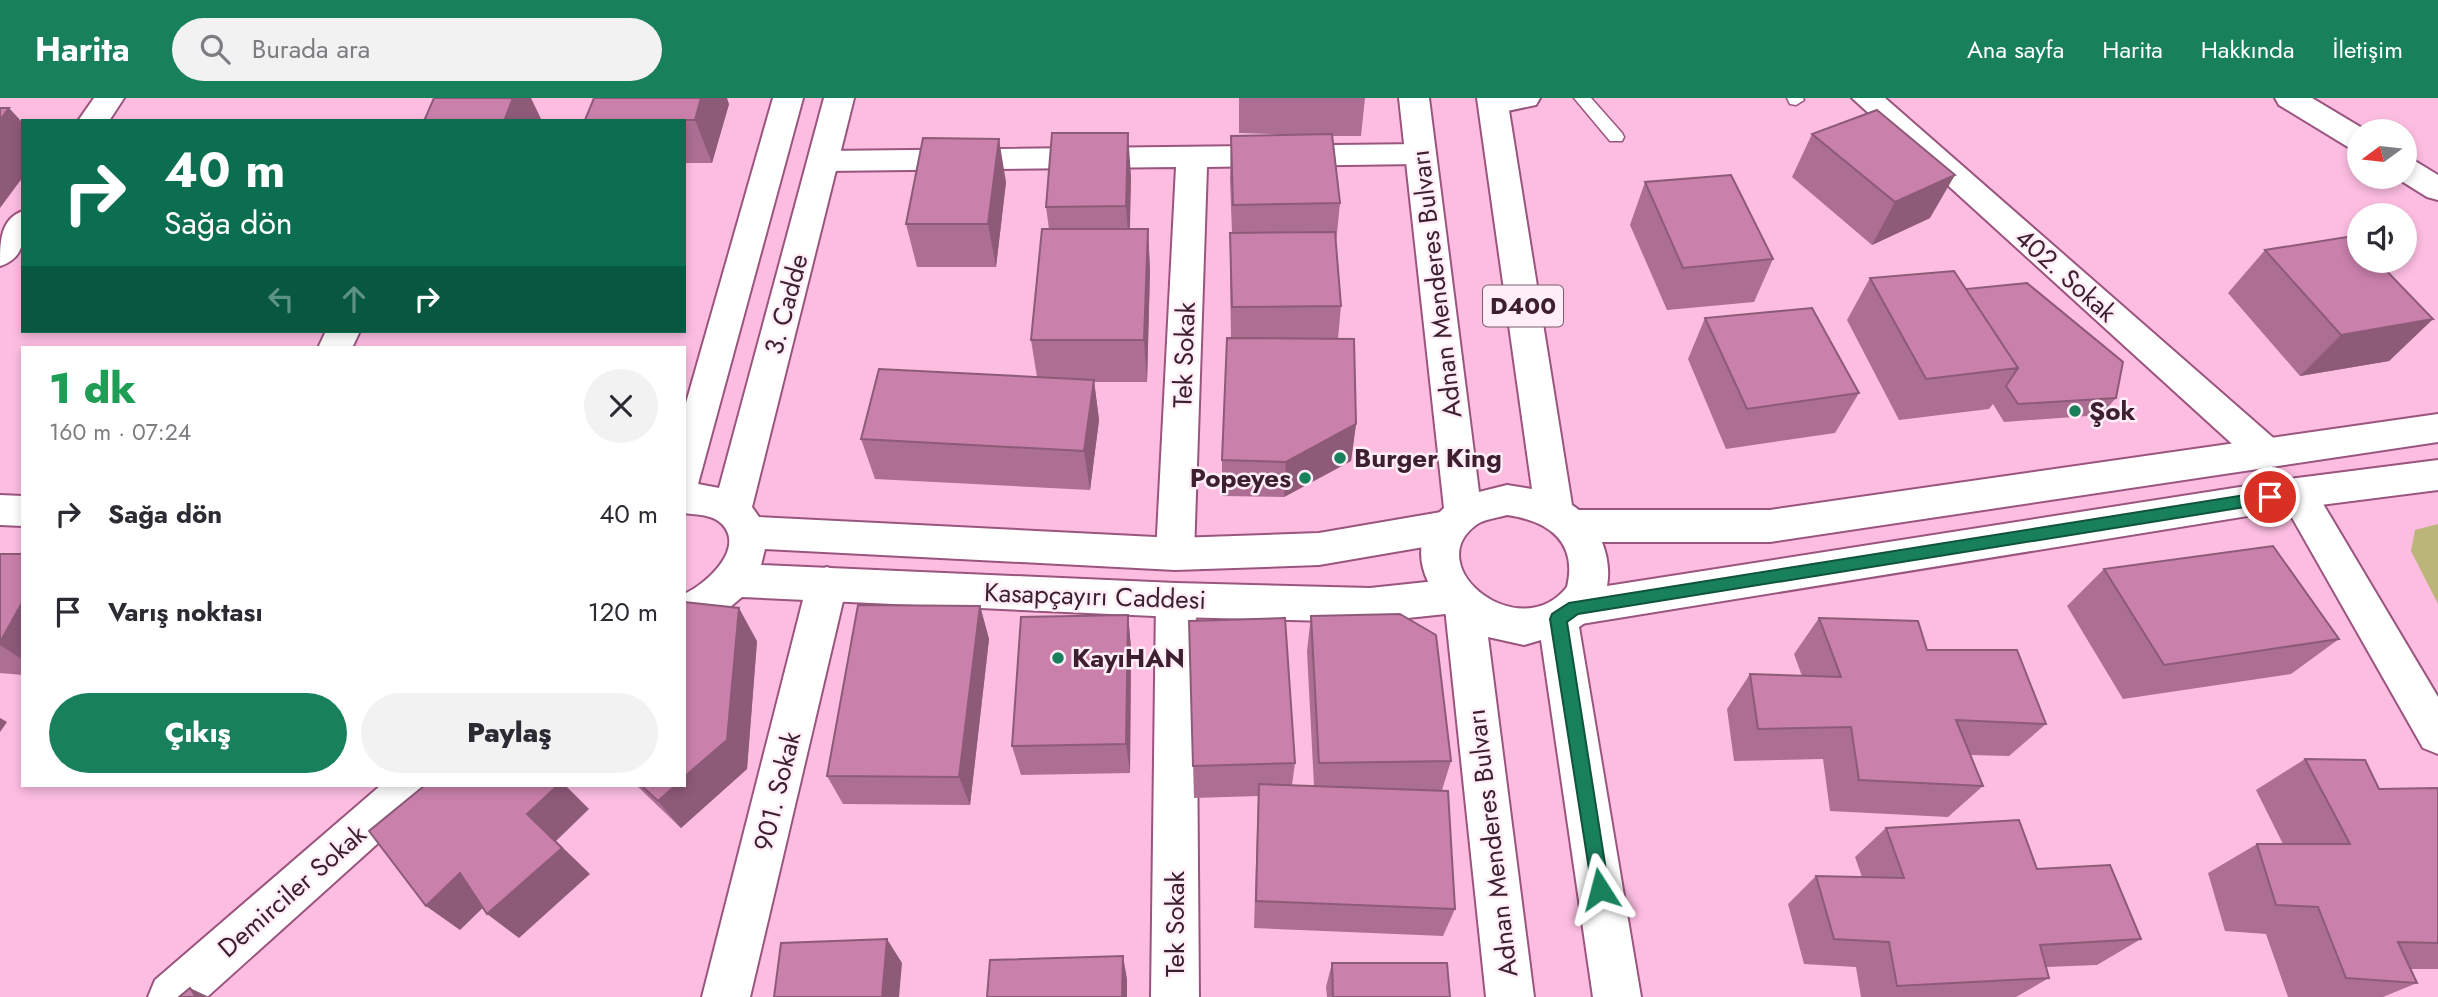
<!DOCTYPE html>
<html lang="tr">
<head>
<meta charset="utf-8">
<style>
	body { margin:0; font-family:Jost,sans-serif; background:#f2f2f3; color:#2b2b33; height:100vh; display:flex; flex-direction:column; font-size:26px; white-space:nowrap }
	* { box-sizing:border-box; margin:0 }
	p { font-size:23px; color:#7c7c81 }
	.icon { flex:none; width:38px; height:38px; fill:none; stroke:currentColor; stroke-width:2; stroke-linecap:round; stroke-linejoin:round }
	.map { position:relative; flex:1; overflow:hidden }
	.details { position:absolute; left:21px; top:248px; width:665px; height:441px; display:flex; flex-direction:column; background:#fff; border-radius:0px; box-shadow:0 4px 10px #0003 }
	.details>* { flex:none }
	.top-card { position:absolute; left:21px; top:21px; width:665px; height:214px; border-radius:0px; box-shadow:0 4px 10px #0003; background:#0b6e4f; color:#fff; overflow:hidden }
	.needle { width:46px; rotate:255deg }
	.controls { position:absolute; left:2347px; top:21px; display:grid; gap:14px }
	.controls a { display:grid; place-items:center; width:70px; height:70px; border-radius:50%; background:#fff; box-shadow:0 4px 10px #0003; font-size:35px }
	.pin { position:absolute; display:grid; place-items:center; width:60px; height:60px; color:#fff; margin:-30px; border:4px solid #fff; border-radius:50%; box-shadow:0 2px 7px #0007 }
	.me { position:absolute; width:77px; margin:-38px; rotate:351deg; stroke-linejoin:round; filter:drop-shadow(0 0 5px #0008) }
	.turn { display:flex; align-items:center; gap:24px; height:147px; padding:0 28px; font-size:32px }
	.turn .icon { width:91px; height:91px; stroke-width:2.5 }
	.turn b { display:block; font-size:49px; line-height:60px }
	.lanes { display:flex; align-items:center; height:66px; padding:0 28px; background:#0003; justify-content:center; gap:35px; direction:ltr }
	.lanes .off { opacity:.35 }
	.round { display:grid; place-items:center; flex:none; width:74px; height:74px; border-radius:37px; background:#f2f2f3 }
	.head { display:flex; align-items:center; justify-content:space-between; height:119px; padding:0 28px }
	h1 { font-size:42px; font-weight:800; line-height:52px; color:#1e9e55 }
	.primary-button { display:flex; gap:14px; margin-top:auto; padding:14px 28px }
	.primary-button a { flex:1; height:80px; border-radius:42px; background:#18815c; color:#fff; font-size:28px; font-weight:800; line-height:80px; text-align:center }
	.primary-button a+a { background:#f2f2f3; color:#2b2b33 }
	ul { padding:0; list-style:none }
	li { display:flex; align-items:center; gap:21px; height:98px; padding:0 28px }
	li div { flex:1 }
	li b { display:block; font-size:26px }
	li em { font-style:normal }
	header { display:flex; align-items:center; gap:42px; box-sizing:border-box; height:98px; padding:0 35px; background:#18815c; color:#fff }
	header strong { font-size:33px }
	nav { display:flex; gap:38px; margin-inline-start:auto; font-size:24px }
	.search { width:490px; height:63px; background:#f2f2f3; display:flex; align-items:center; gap:18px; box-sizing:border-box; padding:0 24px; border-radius:38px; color:#7c7c81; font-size:26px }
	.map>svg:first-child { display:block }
</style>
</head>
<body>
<header>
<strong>Harita</strong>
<div class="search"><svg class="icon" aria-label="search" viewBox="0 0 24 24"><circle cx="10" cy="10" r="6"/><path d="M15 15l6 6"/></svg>Burada ara</div>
<nav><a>Ana sayfa</a><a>Harita</a><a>Hakkında</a><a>İletişim</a></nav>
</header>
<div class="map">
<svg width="2438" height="899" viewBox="0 0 2438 899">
	<rect width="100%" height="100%" fill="#fcbde1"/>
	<!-- green -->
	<path fill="#bbb579" d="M2438,426V506L2411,453L2415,432Z"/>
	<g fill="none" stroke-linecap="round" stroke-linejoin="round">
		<!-- service casing -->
		<g stroke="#9a557f" stroke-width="3">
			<path id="service" d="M1574,0H1591L1622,35L1624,39L1622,43H1610Z
				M1787,0H1803L1804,2L1796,7L1790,6Z"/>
		</g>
		<!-- minor casing -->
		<g stroke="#9a557f" stroke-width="4">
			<path id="minor" d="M94,0H124L109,23H78Z
				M1482,0H1540L1536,7L1493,16L1482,13L1478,6Z
				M1852,0H1885L2278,344L2283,354L2278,364L2265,368L2252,364Z
				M1421,46L1432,49L1436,56L1432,63L1421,66L1207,69L1194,456L1189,467L1175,472L1161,467L1156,456L1176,69L825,73L814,70L809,63L814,56L825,53Z
				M23,113C23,137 28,159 0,168C0,144 0,121 23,113Z
				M326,233H360L352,250H318Z
				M2297,380L2310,384L2438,599V656L2423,650L2278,395L2284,384Z
				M827,469L841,474L847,486L750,899H702L807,486L813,474Z
				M1176,485L1190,490L1196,502L1199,899H1151L1156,502L1162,490Z
				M380,688H433L426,702L207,899H148L155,882Z"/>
		</g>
		<!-- tertiary casing -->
		<g stroke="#9a557f" stroke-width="4">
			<path id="tertiary" d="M773,0H803L698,386L719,390L824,0H854L752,409L759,419L1175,440L1319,435L1447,413L1460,418L1466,429L1460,440L1447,445L1319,467L1175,472L765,451L761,467L1176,485L1370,490L1455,481L1469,486L1475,498L1469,510L1455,515L1370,524L1176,519L742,499L723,515L684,532V496C705,487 746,451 722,426C712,416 697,417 684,415V312Z
				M0,397L23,398V428L0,427Z"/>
		</g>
		<!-- secondary casing -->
		<g stroke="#9a557f" stroke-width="4">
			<path id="secondary" d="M2275,0H2312L2367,33H2359V52L2348,49L2279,7Z
				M2404,60L2415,63L2438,77V102L2427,99L2395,79H2404Z
				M2438,316V344L1770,444H1571L1558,439L1552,428L1558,417L1571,412H1770Z
				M2438,362V392L2297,410L1575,527L1561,522L1555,510L1561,498L1575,493L2297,380Z"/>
		</g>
		<!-- trunk casing -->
		<g stroke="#9a557f" stroke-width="4">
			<path id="trunk" d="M1399,0H1429L1479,394L1507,387L1532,391L1477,0H1507L1572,407C1612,433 1625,500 1579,529L1641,899H1593L1541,542L1524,547L1488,539L1534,899H1486L1445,510C1418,477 1409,441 1444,410ZM1507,417C1548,423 1578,443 1567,489C1520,549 1419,469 1476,427C1484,421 1497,420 1507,417Z"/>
		</g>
		<!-- service -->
		<use href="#service" fill="#fff" fill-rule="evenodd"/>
		<!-- minor -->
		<use href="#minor" fill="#fff" fill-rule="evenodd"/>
		<!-- tertiary -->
		<use href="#tertiary" fill="#fff" fill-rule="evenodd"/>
		<!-- secondary -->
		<use href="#secondary" fill="#fff" fill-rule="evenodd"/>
		<!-- trunk -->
		<use href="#trunk" fill="#fff" fill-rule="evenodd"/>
	</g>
	<!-- wall -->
	<path fill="#ad6e93" d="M1239,0H1365L1361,38H1332L1340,105L1336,145L1341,208L1338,241L1356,326L1351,363L1284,399L1222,398V362L1231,240L1230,178V135H1232L1230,81L1231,38L1302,37L1239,35Z
		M729,6L712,65H684V23L585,22Z
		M1812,36L1930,120L1872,147L1792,79Z
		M1131,78L1130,131H1148L1150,173L1147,284H1094L1099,322L1090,392L875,381L861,341L1037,279L1031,242L1049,131L1046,109Z
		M1006,84L996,169H917L906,126Z
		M1645,84L1773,161L1754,204L1667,212L1630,127Z
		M2265,152L2433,221L2389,263L2300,278L2228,195Z
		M1870,180L1966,191L2116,300L2101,317L2004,324L1993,306L1989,311L1899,322L1847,222Z
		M1705,220L1859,295L1835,335L1726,351L1688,261Z
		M0,456H23V577L0,575Z
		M2104,471L2339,541L2291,576L2123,601L2067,508Z
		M980,508L989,541L970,707L843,706L827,678Z
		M1128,517L1131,550L1130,675L1021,677L1012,648Z
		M1311,518L1451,663L1442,692L1455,811L1443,838L1254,830L1258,698L1194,700L1189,523L1295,665L1292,687L1314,688L1307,553Z
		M1819,520L1927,552L2046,626L2009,658L1970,657L1983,688L1948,719L1830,713L1823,661L1734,663L1727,611L1750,576L1802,578L1794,556Z
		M757,543L747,671L681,730L637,688H684Z
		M2305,661L2379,691L2438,690V871H2410L2417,885L2383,899H2288L2266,836L2225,833L2208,775L2257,746H2283L2256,692Z
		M1886,730L2037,771L2141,841L2097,867L2046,869L2049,880L2016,899H1861L1856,869L1804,866L1788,806L1816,778L1862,779L1855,759Z
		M1332,865L1450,899H1327L1326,889Z"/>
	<!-- shaded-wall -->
	<path fill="#8d5a78" d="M513,0H531L542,23H504Z
		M701,0H727L729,6L712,65L695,22Z
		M9,10L23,25V79L0,110V22Z
		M1128,35L1131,78L1129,151L1126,108Z
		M999,41L1006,84L996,169L988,126Z
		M1955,77L1930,120L1872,147L1895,104Z
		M1148,131L1150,173L1147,284L1144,242Z
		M2433,221L2389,263L2300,278L2341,237Z
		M1094,282L1099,322L1090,392L1084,353Z
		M1356,326L1351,363L1284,399L1286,364Z
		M23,503V559H20L23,562L0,547V544Z
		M980,508L989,541L970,707L959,679Z
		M739,510L757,543L747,671L681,730L658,703L675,688H684V679Z
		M1128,517L1131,550L1130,675L1126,646Z
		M0,620L7,624L0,634Z
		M557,688H566L589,711L556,743L590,776L519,840L487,816L527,716Z
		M460,775L492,801L460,832L426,808Z
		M887,841L902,865L899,899H882Z
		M1123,858L1127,881V899H1122Z
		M190,890L209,899H196Z"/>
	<!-- building -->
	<path fill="#c980ab" stroke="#8d5a78" stroke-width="2" d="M434,0H513L504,23H424Z
		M594,0H701L695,22H585Z
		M0,10H9L0,22Z
		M1877,12L1955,77L1895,104L1812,36Z
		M1052,35H1128L1126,108L1046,109Z
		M1332,36L1340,105L1233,107L1231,38Z
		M923,40L999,41L988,126H906Z
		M1731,77L1773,161L1683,170L1645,84Z
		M1042,131H1148L1144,242H1031Z
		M1335,134L1341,208L1232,209L1230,135Z
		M2353,138L2359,144V163H2377L2433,221L2341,237L2265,152Z
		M1954,173L2018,270L1926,281L1870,180Z
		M2027,185L2123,264L2116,300L2018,306L2006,288L2018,270L1966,191Z
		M1812,210L1859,295L1747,311L1705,220Z
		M1227,240L1354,241L1356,326L1286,364L1222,362Z
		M879,271L1094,282L1084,353L861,341Z
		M2273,448L2339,541L2164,567L2104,471Z
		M0,456H23V503L0,544Z
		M684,504L739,510L727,642L684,679Z
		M858,507L980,508L959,679L827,678Z
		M1400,516L1436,537L1451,663L1319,665L1311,518Z
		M1128,517L1126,646L1012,648L1021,519Z
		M1285,520L1295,665L1193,668L1189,523Z
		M1819,520L1918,523L1927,552H2017L2046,626L1956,622L1983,688L1859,682L1851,629L1758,631L1750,576L1841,579Z
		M2305,661L2365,662L2379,691L2438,690V845L2398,844L2417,885L2346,880L2318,809L2276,807L2257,746H2350Z
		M1259,686L1448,693L1455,811L1256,803Z
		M424,688H557L527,716L562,750L487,816L460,775L426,808L369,733Z
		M642,688H675L658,703Z
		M2019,722L2037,771L2110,767L2141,841L2040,847L2049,880L1897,888L1889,844L1834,841L1816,778L1904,780L1886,730Z
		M887,841L882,899H774L781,845Z
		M1123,858L1122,899H987L990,862Z
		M1332,865H1447L1450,899H1333Z
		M190,890L196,899H179Z"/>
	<!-- route -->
	<path fill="#18815c" stroke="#10543c" stroke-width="2" d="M2270,393L2278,399L2270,405L1578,516L1567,524L1609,791L1607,797L1600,800L1593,797L1550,521L1552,516L1569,505Z"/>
	<!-- markers -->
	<g fill="#18815c" stroke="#ffeef7" stroke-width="2.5">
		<circle cx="2075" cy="313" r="7"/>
		<circle cx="1340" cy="360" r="7"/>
		<circle cx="1305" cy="380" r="7"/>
		<circle cx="1058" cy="560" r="7"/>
	</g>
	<g text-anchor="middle" stroke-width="5" stroke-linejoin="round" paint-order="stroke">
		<!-- shield labels -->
		<rect fill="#ffeef7" stroke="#775d6c" stroke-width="2" x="1483" y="187.5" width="80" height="41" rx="5"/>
		<g font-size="24" font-weight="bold" fill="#3d1f31">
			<text x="1523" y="216">D400</text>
		</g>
		<!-- street labels -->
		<g font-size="26" fill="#3d1f31" stroke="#ffeef7">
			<text transform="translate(2066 177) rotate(42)" y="9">402. Sokak</text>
			<text transform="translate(1436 186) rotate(-97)" y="9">Adnan Menderes Bulvarı</text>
			<text transform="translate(786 206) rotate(-75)" y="9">3. Cadde</text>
			<text transform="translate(1184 257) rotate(-88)" y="9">Tek Sokak</text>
			<text transform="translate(1095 498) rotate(2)" y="9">Kasapçayırı Caddesi</text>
			<text transform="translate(777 693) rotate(-76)" y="9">901. Sokak</text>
			<text transform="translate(1492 745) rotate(-97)" y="9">Adnan Menderes Bulvarı</text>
			<text transform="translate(292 793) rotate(-41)" y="9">Demirciler Sokak</text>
			<text transform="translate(1175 826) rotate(-90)" y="9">Tek Sokak</text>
		</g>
		<!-- poi labels -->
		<g font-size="26" font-weight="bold" fill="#3d1f31" stroke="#ffeef7" text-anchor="start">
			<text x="2089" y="322">Şok</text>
			<text x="1354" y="369">Burger King</text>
			<text x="1291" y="389" text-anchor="end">Popeyes</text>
			<text x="1072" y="569">KayıHAN</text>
		</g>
	</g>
</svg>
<div class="controls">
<a><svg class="needle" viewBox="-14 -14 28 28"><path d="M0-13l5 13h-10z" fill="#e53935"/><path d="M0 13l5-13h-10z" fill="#7c7c81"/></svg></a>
<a><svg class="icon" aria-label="sound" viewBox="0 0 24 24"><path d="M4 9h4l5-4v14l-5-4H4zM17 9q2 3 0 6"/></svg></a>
</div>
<div class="pin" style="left:2270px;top:399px;background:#d93025"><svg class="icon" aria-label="arrive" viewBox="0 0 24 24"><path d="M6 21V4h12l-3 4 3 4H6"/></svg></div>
<svg class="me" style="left:1600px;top:791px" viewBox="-20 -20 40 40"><path d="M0-17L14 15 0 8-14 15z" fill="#18815c" stroke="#fff" stroke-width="4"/></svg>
<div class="top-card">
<div class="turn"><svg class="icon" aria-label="right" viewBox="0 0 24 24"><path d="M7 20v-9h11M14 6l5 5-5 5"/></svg><div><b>40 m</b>Sağa dön</div></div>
<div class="lanes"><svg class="icon off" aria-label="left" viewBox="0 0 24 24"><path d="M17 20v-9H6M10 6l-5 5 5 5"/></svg><svg class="icon off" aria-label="ahead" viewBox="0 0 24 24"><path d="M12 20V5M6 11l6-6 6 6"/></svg><svg class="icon" aria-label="right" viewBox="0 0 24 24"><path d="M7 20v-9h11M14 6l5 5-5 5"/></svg></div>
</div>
<section class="details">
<div class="head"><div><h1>1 dk</h1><p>160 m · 07:24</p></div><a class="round"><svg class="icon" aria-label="close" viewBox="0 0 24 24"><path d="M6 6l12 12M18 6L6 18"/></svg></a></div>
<ul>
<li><svg class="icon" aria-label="right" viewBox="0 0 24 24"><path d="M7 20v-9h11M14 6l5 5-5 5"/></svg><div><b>Sağa dön</b></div><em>40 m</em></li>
<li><svg class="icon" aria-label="arrive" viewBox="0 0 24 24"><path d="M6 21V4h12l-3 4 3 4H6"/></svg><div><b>Varış noktası</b></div><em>120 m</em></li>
</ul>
<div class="primary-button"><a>Çıkış</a><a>Paylaş</a></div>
</section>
</div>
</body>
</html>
